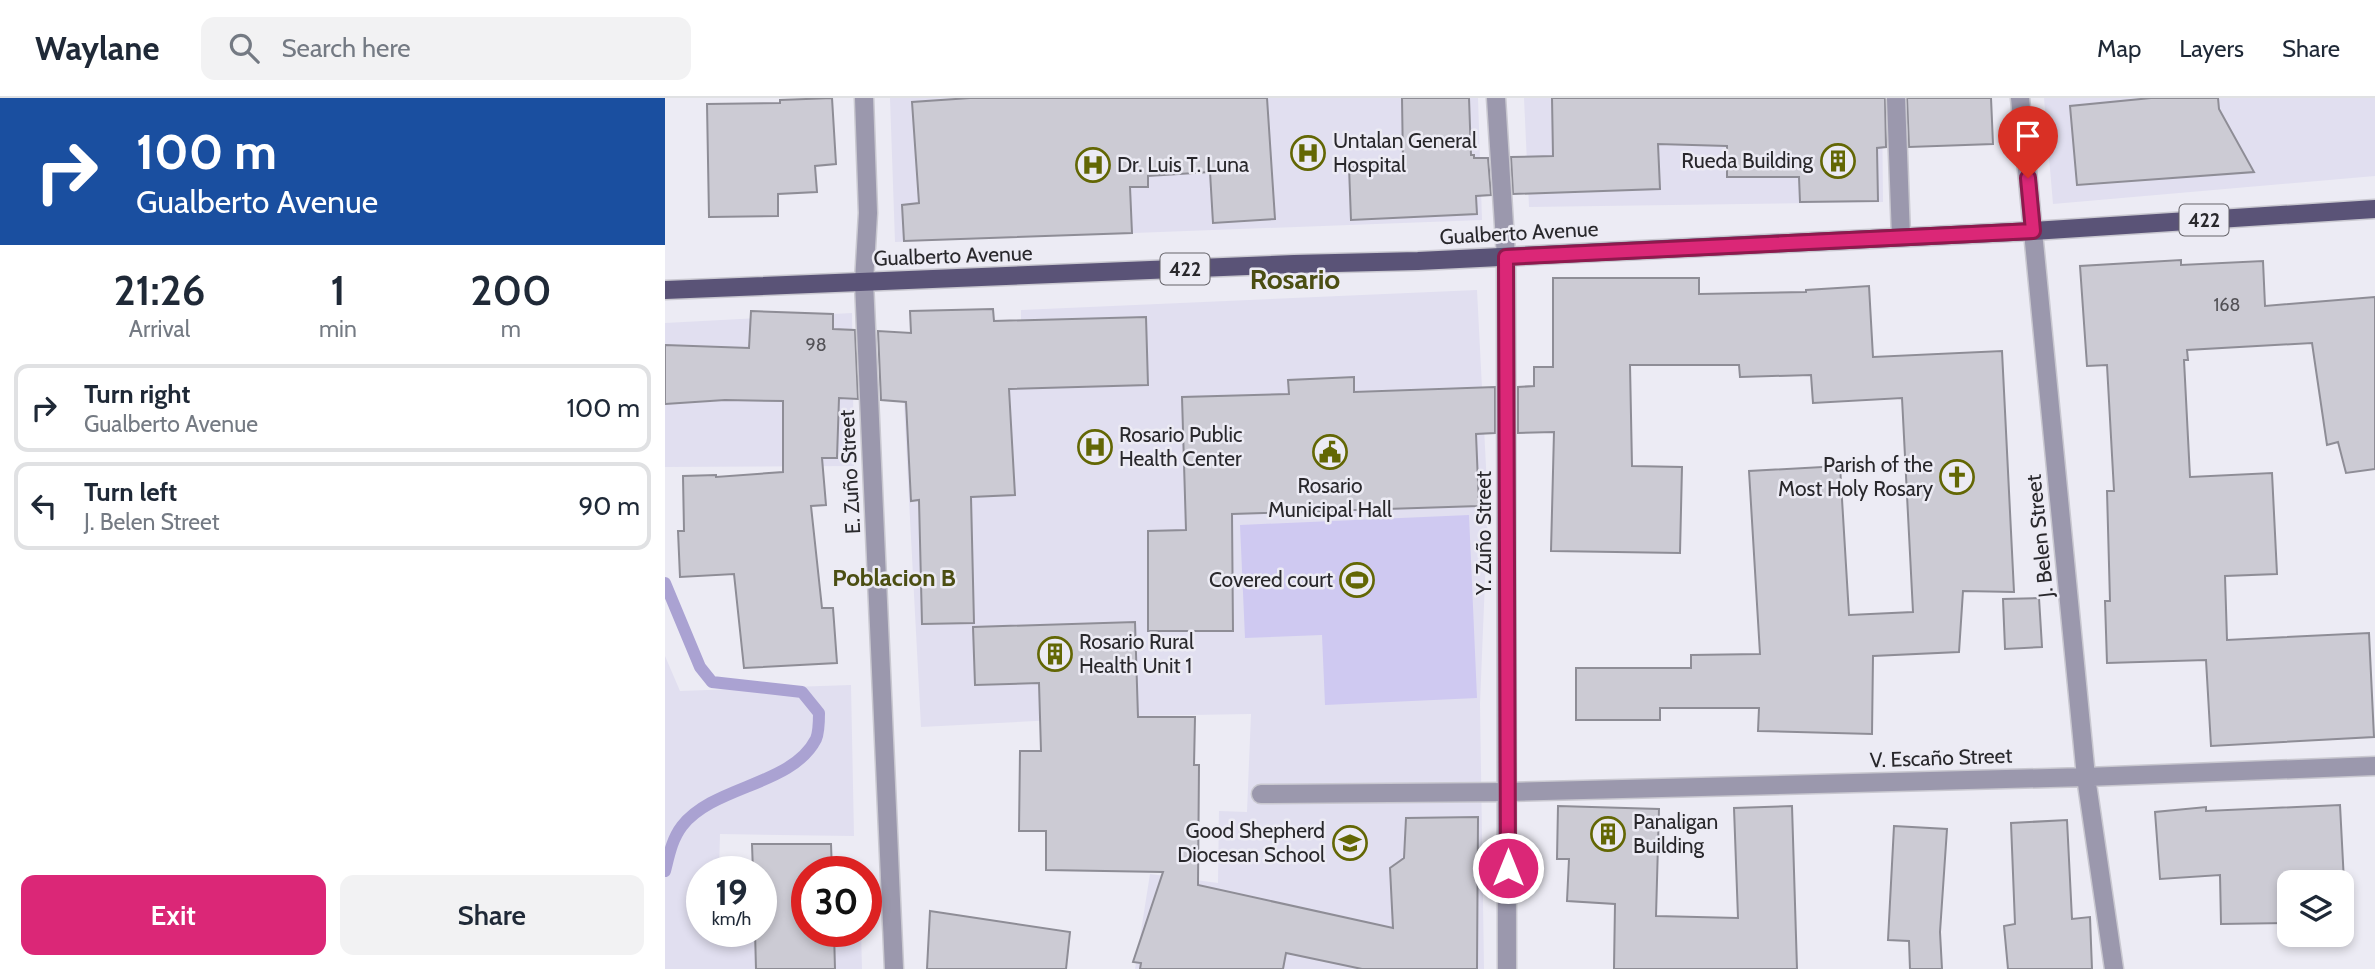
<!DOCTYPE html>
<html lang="en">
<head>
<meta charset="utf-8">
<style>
	body { margin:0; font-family:Cabin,sans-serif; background:#f2f2f3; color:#1f2937; height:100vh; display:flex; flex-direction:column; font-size:26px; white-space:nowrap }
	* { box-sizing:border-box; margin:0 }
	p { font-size:23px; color:#747a83 }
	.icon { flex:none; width:38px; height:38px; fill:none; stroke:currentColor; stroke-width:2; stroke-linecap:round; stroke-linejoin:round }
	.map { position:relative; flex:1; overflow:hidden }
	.side { display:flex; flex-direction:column; background:#fff; width:665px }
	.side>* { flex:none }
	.hud { background:#1a4fa0; color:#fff; overflow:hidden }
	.buttons { position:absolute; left:1612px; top:772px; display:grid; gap:14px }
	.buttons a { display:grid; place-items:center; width:77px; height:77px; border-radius:14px; background:#fff; box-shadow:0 4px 10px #0003; font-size:35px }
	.speed { position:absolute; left:21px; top:758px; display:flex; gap:14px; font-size:35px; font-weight:700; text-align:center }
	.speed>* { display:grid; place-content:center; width:91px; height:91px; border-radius:50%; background:#fff; box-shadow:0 4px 10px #0003; line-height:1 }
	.speed small { font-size:18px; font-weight:400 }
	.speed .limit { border:10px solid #d22; background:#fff; color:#111 }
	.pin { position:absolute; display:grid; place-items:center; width:60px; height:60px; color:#fff; margin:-72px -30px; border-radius:50% 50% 50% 0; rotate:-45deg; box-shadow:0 0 7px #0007 }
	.pin .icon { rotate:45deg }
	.me { position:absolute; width:77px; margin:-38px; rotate:0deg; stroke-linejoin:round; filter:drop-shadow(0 0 5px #0008) }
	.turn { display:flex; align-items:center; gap:24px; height:147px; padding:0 21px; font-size:32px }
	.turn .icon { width:91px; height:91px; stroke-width:2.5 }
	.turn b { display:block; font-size:49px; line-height:60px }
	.eta { display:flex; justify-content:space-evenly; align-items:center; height:119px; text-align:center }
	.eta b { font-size:42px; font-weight:600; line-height:49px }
	.primary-button { display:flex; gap:14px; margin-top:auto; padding:14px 21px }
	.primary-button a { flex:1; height:80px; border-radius:14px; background:#db2777; color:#fff; font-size:28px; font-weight:600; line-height:80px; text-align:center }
	.primary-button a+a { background:#f2f2f3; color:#1f2937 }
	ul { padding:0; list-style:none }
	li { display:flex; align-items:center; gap:21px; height:88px; margin:0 14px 10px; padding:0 7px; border:4px solid #e0e1e3; border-radius:14px }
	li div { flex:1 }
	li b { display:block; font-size:26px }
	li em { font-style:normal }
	header { display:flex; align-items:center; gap:42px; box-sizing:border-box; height:98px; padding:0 35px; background:#fff; border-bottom:2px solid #e0e1e3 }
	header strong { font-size:33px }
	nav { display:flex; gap:38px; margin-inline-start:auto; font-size:24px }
	.search { width:490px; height:63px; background:#f2f2f3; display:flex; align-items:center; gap:18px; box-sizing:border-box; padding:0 24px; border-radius:14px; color:#747a83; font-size:26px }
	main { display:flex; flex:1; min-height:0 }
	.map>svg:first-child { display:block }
</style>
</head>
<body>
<header>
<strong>Waylane</strong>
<div class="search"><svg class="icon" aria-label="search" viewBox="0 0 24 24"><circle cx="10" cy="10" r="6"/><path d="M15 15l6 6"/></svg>Search here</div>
<nav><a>Map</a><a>Layers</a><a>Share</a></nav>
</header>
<main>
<section class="side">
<div class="hud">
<div class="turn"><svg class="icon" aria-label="right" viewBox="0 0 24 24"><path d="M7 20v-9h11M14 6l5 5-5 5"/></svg><div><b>100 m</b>Gualberto Avenue</div></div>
</div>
<div class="eta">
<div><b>21:26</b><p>Arrival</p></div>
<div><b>1</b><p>min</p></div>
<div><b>200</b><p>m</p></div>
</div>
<ul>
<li><svg class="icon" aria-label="right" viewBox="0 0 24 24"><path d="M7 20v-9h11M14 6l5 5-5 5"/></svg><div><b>Turn right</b><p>Gualberto Avenue</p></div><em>100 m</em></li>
<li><svg class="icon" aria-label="left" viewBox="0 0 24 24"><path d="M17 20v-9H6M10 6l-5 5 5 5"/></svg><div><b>Turn left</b><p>J. Belen Street</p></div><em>90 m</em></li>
</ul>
<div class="primary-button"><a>Exit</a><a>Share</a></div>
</section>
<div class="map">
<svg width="1710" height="871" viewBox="0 0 1710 871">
	<rect width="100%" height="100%" fill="#ecebf4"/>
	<!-- built -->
	<path fill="#e1dff0" d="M225,0H813L817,122L230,144Z
		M859,0H1217L1218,104L864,109Z
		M1379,0H1710V78L1388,106Z
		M812,192L823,408L815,606L819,871H470L485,776L553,785L554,713L582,714L586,616L466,618L256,629L238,288L356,280V212Z
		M187,215L189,368L0,369V225Z
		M0,558L15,593L186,587L189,738L55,736L54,773L37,774V833H196L197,871H0Z"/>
	<!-- green -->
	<path fill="#cfc9f1" d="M804,417L812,600L660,607L657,537L580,540L575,427Z"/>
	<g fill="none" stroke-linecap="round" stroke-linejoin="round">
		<!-- stream -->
		<path stroke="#aaa2d2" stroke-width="12" d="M0,485L35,569L47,584L137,594L154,615C154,623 154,634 151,641C127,688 49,687 17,728C7,741 4,757 0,773"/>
	</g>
	<!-- building -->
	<path fill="#cccbd4" stroke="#8e8d96" stroke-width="2" d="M167,0L171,66L150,68L152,94L113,96V118L44,119L42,6L115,5V2Z
		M305,0H602L610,121L548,125L545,74L483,78V89H465L467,135L239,143L237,107L254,105L247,4Z
		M737,0H804L806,57H809V60H823L826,97L811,98L812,116L686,122L684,69L738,66Z
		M887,0H1220L1221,49L1212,50L1213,103L1135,104L1134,79H1062V48L993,46L995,91L848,96L846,59L888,58Z
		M1242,0H1326L1328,46L1244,49Z
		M1486,0H1553L1554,11L1589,74L1412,87L1405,8Z
		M1516,162V167L1598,163L1600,208L1710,199V371L1681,375L1673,344L1662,347L1647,245L1522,252L1523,262H1519L1525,379L1607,375L1612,476L1560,478L1562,542L1704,535L1709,639L1546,648L1541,562L1442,565L1440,503H1445L1442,393H1449L1442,267L1422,268L1415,168Z
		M888,180H1034V196L1141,194V192L1204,188L1208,259L1337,253L1349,494L1298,493L1294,554L1208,558L1207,636L1093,633L1094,610H995V622H911V570H1026V557L1095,556L1084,373L1175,368L1184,517L1248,514L1237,300L1148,305L1146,277L1075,279L1074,267H965L967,368L1017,369L1015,455L886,453L889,334L853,335V289L869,288V269H888Z
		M328,211L329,223L481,219L483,287L344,291L350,397L306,399L309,525L257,526L254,402L246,403L241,304L216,302L213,233L246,235L245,213Z
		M86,213L168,216V231L190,232L193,301L174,300L172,360H157L161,407L146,408L157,510H168L172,565L79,570L69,476L15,479L13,433H19L18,378L51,377V379L118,374V303L60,302L0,306V247L84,250Z
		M689,279V294L830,289V335L811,336L814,408L567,416L568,533H483V433L521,432L517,299L624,296L623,282Z
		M1374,500L1377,549L1340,551L1338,501Z
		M470,524L473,619H530L529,667H534L533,787L728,830L725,770L739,760L741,720L813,719L812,871H697L621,855L618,871H475L476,865L468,864L498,774L381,772V733H354L355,653H376L374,585L310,587L308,529Z
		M1675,707L1681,822H1676V784H1624V825L1556,826L1555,777L1495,781L1490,714L1541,709V713Z
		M893,708L994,711L991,818L1073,820L1069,710L1127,708L1132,871H949L950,806L902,803L904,761H892Z
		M1402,722L1407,821L1425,819L1427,871H1343L1339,828L1350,826L1346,725Z
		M1229,728L1282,731L1275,834L1277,871H1245L1244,843L1223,842Z
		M87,746H166L167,774H142V833H169L170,871H91L90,833H96V774H88Z
		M265,813L405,834L401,871H262Z"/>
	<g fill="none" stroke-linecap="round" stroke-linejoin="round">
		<!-- service casing -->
		<g stroke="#c9c8d0" stroke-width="21">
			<path id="service" d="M1231,0L1236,139
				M596,696L843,694"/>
		</g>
		<!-- minor casing -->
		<g stroke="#c9c8d0" stroke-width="21">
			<path id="minor" d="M199,0L203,115L199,184L229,871
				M831,0L841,159L842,871
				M1355,0L1421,679L1449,871
				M843,694L1421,679L1710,668"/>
		</g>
		<!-- primary casing -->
		<g stroke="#c9c8d0" stroke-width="21">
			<path id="primary" d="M0,192L629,166L753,163L1368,133L1710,111"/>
		</g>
		<!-- service -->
		<use href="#service" stroke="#9b98ad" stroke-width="18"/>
		<!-- minor -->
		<use href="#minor" stroke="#9b98ad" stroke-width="18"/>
		<!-- primary -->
		<use href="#primary" stroke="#5a5377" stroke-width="18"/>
	</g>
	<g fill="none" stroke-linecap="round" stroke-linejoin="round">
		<!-- route casing -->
		<g stroke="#8e194d" stroke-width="18">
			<path id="route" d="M843,770L841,159L1368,133L1363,80"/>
		</g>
		<!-- route -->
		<use href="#route" stroke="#db2777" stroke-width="12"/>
	</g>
	<!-- icons -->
	<defs>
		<g id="hospital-ring" transform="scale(1.75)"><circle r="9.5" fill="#ecebf4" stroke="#636704" stroke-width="1.5"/><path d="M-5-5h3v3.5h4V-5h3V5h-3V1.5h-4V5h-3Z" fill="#636704"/></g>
		<g id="building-ring" transform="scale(1.75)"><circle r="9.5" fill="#ecebf4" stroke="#636704" stroke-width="1.5"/><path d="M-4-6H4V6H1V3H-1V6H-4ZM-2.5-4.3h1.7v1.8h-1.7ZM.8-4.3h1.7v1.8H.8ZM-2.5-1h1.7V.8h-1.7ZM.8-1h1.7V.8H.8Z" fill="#636704"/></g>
		<g id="civic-ring" transform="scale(1.75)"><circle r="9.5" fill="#ecebf4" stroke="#636704" stroke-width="1.5"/><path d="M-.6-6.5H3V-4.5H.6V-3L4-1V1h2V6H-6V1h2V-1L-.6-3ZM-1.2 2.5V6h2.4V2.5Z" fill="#636704"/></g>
		<g id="church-ring" transform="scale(1.75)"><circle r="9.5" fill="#ecebf4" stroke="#636704" stroke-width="1.5"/><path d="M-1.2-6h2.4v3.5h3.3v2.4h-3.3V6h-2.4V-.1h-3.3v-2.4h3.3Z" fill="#636704"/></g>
		<g id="stadium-ring" transform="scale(1.75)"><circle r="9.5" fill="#ecebf4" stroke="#636704" stroke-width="1.5"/><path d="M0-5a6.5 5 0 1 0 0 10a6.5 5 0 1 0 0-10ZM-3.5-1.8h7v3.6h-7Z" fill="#636704"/></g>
		<g id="school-ring" transform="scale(1.75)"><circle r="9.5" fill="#ecebf4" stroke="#636704" stroke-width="1.5"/><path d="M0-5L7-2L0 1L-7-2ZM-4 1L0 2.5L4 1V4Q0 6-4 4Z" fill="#636704"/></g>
	</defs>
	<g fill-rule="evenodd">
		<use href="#hospital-ring" x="643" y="55"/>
		<use href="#building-ring" x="1173" y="63"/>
		<use href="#hospital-ring" x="428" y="67"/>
		<use href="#hospital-ring" x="430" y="349"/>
		<use href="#civic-ring" x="665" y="354"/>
		<use href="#church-ring" x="1292" y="379"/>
		<use href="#stadium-ring" x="692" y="482"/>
		<use href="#building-ring" x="390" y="556"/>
		<use href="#building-ring" x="943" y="736"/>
		<use href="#school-ring" x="685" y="745"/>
	</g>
	<g text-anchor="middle" stroke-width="5" stroke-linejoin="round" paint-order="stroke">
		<!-- number labels -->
		<g font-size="18" fill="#525156">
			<text x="1562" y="213">168</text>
			<text x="151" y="253">98</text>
		</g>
		<!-- shield labels -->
		<g fill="#ecebf4" stroke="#646268" stroke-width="2">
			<rect x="1514.5" y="106.5" width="49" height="31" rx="5"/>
			<rect x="495.5" y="155.5" width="49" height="31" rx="5"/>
		</g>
		<g font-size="19" font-weight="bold" fill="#29282c">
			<text x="1539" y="129">422</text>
			<text x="520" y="178">422</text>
		</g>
		<!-- poi labels -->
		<g font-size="21" fill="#29282c" stroke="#ecebf4" text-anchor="start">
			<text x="668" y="50">Untalan General<tspan x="668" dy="24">Hospital</tspan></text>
			<text x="1148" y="70" text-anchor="end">Rueda Building</text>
			<text x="452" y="74">Dr. Luis T. Luna</text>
			<text x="454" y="344">Rosario Public<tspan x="454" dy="24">Health Center</tspan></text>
			<text x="1268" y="374" text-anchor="end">Parish of the<tspan x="1268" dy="24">Most Holy Rosary</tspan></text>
			<text x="665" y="395" text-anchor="middle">Rosario<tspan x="665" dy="24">Municipal Hall</tspan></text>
			<text x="668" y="489" text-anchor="end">Covered court</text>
			<text x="414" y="551">Rosario Rural<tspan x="414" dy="24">Health Unit 1</tspan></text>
			<text x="968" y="731">Panaligan<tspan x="968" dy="24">Building</tspan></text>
			<text x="660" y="740" text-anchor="end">Good Shepherd<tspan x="660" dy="24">Diocesan School</tspan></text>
		</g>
		<!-- street labels -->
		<g font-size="21" fill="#29282c" stroke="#ecebf4">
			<text transform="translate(854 135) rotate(-3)" y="7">Gualberto Avenue</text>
			<text transform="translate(288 158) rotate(-2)" y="7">Gualberto Avenue</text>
			<text transform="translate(185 374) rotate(-93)" y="7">E. Zuño Street</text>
			<text transform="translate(819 435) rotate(-90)" y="7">Y. Zuño Street</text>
			<text transform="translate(1375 438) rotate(-96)" y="7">J. Belen Street</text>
			<text transform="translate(1276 660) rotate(-2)" y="7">V. Escaño Street</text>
		</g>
		<!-- quarter labels -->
		<g font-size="24" font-weight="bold" fill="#4b4e12" stroke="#ecebf4">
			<text x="229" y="488">Poblacion B</text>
		</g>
		<!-- district labels -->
		<g font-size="28" font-weight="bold" fill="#4b4e12" stroke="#ecebf4">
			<text x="630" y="191">Rosario</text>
		</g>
	</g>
</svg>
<div class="buttons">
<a><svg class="icon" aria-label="layers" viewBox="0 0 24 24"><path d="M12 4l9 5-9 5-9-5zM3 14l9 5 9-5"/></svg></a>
</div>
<div class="speed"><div>19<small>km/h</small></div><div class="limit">30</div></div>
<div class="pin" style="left:1363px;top:80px;background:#d93025"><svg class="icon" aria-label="arrive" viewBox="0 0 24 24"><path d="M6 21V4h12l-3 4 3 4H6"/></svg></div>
<svg class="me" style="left:843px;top:770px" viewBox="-20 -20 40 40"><circle r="17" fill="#db2777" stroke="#fff" stroke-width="3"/><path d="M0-11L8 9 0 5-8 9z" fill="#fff"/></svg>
</div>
</main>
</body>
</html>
